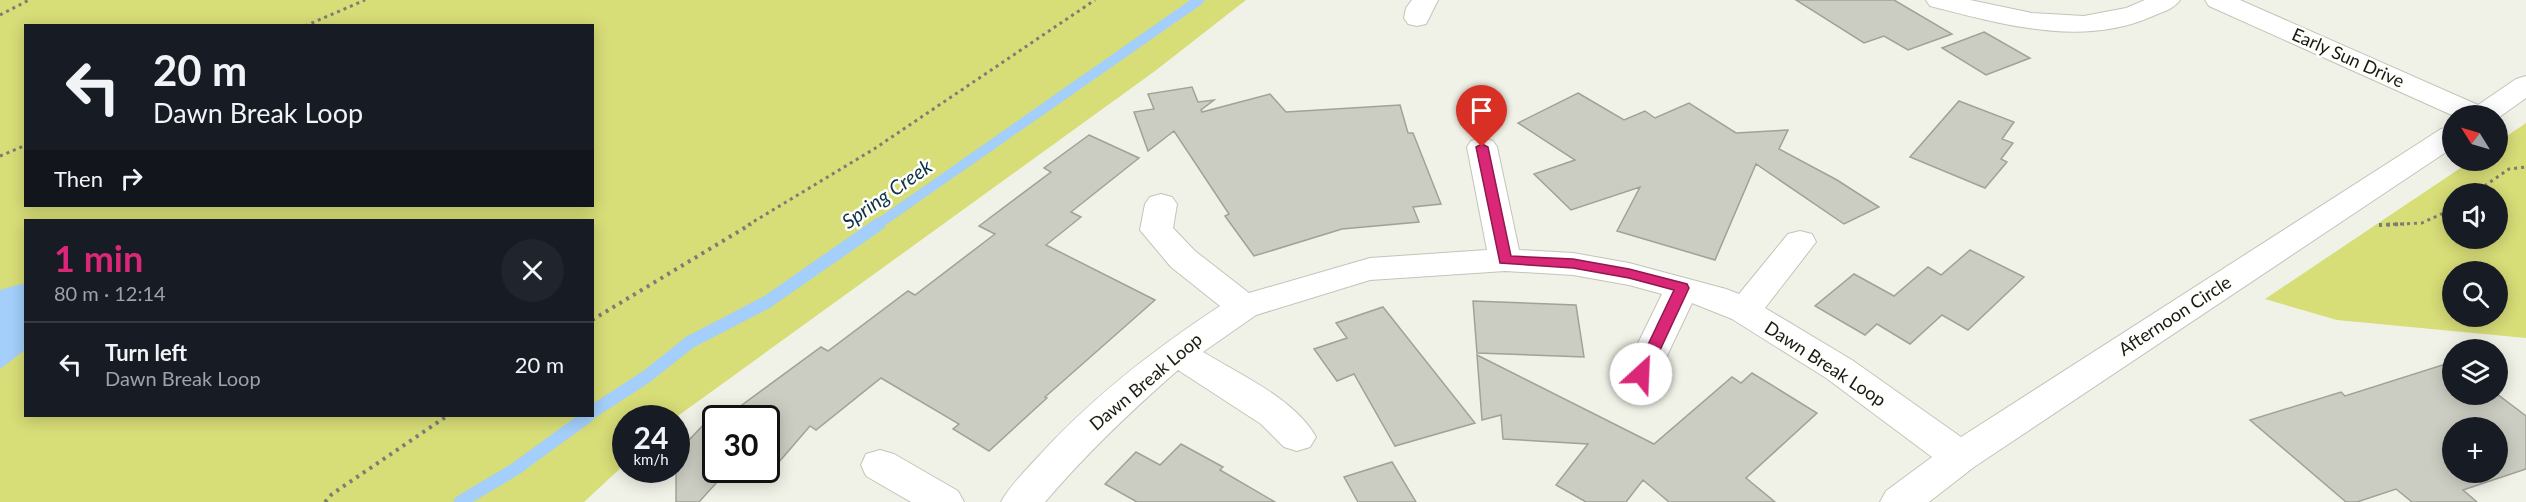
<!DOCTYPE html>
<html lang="en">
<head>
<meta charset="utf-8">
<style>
	body { margin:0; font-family:Lato,sans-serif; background:#20242c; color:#f1f3f6; height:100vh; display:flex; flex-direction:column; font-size:22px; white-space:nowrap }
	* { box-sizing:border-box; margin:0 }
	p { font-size:20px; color:#9ea1a6 }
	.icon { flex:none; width:33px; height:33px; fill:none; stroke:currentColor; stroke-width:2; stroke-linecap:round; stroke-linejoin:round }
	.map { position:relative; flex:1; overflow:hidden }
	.drawer { position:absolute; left:24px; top:219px; width:570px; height:198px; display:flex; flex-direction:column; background:#171b24; border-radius:0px; box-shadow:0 3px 15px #0003 }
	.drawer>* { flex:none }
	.hud { position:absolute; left:24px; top:24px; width:570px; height:183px; border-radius:0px; box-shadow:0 3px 15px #0003; background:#171b24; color:#f1f3f6; overflow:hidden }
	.needle { width:39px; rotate:307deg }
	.tools { position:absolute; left:2442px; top:105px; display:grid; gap:12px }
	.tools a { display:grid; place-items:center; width:66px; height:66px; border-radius:50%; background:#171b24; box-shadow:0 3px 15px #0003; font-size:30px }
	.speed { position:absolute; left:612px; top:405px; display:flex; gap:12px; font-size:30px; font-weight:700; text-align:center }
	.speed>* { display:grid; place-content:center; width:78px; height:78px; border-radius:50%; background:#171b24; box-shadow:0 3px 15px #0003; line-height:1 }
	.speed small { font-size:15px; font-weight:400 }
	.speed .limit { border:3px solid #111; border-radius:9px; background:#fff; color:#111 }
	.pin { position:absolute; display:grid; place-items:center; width:51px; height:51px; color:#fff; margin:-62px -26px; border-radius:50% 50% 50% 0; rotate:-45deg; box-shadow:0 0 6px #0007 }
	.pin .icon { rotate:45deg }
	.me { position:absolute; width:66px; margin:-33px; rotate:25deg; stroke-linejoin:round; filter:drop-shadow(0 0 4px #0008) }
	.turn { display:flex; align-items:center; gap:21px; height:126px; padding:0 30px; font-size:27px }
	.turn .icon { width:78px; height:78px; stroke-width:2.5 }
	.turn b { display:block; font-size:42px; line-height:51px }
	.then { display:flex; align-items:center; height:57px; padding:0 30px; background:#0003; gap:12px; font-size:22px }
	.round { display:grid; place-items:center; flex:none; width:63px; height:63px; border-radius:32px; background:#20242c }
	.overview { display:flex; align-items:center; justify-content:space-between; height:102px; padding:0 30px }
	h1 { font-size:36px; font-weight:700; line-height:45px; color:#db2777 }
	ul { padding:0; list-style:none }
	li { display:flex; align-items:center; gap:18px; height:84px; padding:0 30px; border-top:2px solid #363941 }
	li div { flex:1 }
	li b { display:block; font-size:22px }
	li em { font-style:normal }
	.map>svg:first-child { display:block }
</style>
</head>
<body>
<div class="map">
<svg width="2526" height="502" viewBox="0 0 2526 502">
	<rect width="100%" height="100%" fill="#f1f2e7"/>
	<!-- green -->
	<path fill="#d7dd77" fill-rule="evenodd" d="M0,0H1246L1155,71L675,418H626L625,464L584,502H0ZM26,26H592V206H26ZM26,220H592V416H26Z
		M2526,123V338L2337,320L2265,299L2471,161L2498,160V142ZM2452,194H2498V238H2452ZM2452,272H2498V316H2452Z"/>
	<!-- water -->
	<path fill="#a3cffa" d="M25,283V350L0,369V290Z"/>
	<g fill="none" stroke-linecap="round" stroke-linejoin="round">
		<!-- stream-far1 -->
		<path stroke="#a3cffa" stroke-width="10" d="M877,225L1199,0"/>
		<!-- stream -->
		<path stroke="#a3cffa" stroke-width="13" d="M592,412L646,377L690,342L767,302L879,224
			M460,502L514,470L588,416"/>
	</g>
	<!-- building -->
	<path fill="#cccdc2" stroke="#a1a297" stroke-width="1.5" fill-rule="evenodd" d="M1796,0H1894L1952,34L1908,50L1884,36L1864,43Z
		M1984,32L2030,58L1986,75L1942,48Z
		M1192,87L1198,102L1214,100L1201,110L1202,112L1270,94L1286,112L1400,105L1408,133H1413L1441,204L1413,207L1419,222L1342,229L1254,256L1225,216L1229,214L1174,131L1148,151L1134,112L1154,109L1148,94Z
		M1578,93L1624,120L1645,111L1655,118L1689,103L1736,133L1788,130L1779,149L1837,180L1879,207L1844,224L1756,164L1715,260L1617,231L1640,187L1571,210L1534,174L1575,160L1518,123Z
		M1959,101L2014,122L2002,139L2013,143L2001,159L2007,162L1985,188L1910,157Z
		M1089,135L1139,158L1071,212L1081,217L1046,245L1155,300L1045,397L1047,398L989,451L953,429L959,424L881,378L816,430L810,426L767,476L748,470H766V418H716V470H728L699,502H676V454L718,409L731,413L821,347L828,351L908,291L915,295L995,234L979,226L1051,172L1044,168Z
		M1970,250L2024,277L1968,330L1942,315L1910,344L1877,324L1865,335L1815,306L1854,274L1894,296L1928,267L1941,275Z
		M1473,301L1576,305L1584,357L1477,353Z
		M1383,307L1475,423L1395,446L1354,374L1337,381L1314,349L1347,338L1336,323Z
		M1477,355L1654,444L1732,377L1741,383L1752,373L1817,413L1746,478L1775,502H1669L1643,480L1626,502H1586L1556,485L1588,444L1503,439L1501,415L1482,420Z
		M2452,362V394H2497L2526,416V469L2463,490L2477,502H2412L2396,489L2357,502H2346L2250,420L2341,392L2345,396ZM2452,428H2498V472H2452Z
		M1181,444L1223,467L1220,470L1275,502H1137L1105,484L1136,452L1160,465Z
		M1392,462L1416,502H1358L1344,477Z"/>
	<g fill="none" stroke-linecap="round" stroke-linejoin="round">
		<!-- minor casing -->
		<g stroke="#c3c4b9" stroke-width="2">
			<path id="minor" d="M1412,0H1438L1426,24L1417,26L1408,24L1404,18L1406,8Z
				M1926,0H1970L2032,13L2084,16L2126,8L2145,0H2180C2174,9 2162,12 2153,16C2082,48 2001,24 1930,6Z
				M2205,0H2240L2478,105L2516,79L2526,76V98L2498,118V116H2454L2209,6Z
				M2452,126V148L1974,467L1929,502H1880L1886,491L1932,457L1826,378L1732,319L1692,303L1654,383L1641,387L1628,383L1623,374L1662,294L1629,285L1573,275L1505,271L1370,280L1256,315L1203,352C1239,374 1295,399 1316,437L1310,447L1297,451L1284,447L1261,424L1178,370C1130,412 1086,454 1045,502H1001C1010,486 1023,473 1036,459C1090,399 1153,350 1220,306L1171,267L1140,230L1145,204L1150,197L1161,194L1172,197L1177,204L1173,228L1195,251L1249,293L1370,258L1487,250L1467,147L1471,141L1482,138L1493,141L1497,147L1519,250L1573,253L1629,263L1726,289L1739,294L1788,234L1800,231L1812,234L1816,242L1765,308L1852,360L1961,437L2441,129Z
				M880,450L894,454L958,491L964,502H911L866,476L861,465L866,454Z"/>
		</g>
		<!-- path-far1 -->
		<path stroke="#7c7d75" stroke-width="3" stroke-dasharray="3 4" stroke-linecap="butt" d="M0,15L29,0
			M305,26L365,0
			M0,156L26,145
			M2473,194L2509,169L2526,167
			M748,225L874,149L1095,0
			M2379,225L2422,223L2452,209"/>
		<!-- path -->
		<path stroke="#7c7d75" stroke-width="4" stroke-dasharray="3 5" stroke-linecap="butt" d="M2379,225L2404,224
			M592,320L751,224
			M325,502L332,494L447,416"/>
		<!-- minor -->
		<use href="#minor" fill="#fff" fill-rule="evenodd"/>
	</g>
	<!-- route -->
	<path fill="#db2777" stroke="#8e194d" stroke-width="1.5" d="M1482,144L1488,147L1511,256L1573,259L1629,269L1687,284L1689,288L1647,378H1636L1634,374L1674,290L1629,278L1573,268L1500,263L1476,147Z"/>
	<g text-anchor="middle" stroke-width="5" stroke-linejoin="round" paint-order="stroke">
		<!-- street labels -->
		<g font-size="18" fill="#191a16" stroke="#fefffa">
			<text transform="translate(2348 58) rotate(24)" y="6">Early Sun Drive</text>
			<text transform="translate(2175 316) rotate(-33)" y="6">Afternoon Circle</text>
			<text transform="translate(1825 364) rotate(33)" y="6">Dawn Break Loop</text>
			<text transform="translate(1146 382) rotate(-40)" y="6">Dawn Break Loop</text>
		</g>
		<!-- water labels -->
		<g font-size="20" font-style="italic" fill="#0f2f4b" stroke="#fefffa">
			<text transform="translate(887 194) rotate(-35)" y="7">Spring Creek</text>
		</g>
	</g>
</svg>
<div class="tools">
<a><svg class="needle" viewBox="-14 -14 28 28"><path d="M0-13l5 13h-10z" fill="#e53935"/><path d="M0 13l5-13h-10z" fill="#9ea1a6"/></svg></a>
<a><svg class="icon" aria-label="sound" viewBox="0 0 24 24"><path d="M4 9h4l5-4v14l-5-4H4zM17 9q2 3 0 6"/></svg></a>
<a><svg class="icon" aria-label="search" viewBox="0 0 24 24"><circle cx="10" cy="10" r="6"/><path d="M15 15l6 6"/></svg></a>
<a><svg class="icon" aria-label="layers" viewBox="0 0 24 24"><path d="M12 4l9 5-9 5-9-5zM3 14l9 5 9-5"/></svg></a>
<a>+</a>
</div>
<div class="speed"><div>24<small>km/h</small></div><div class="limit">30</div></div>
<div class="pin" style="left:1482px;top:147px;background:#d93025"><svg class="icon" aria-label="arrive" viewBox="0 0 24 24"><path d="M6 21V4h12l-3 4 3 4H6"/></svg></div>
<svg class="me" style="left:1641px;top:374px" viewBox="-20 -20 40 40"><circle r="19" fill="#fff"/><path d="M0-13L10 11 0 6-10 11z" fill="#db2777"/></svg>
<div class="hud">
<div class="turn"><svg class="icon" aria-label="left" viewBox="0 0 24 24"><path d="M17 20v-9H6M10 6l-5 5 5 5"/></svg><div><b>20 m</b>Dawn Break Loop</div></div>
<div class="then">Then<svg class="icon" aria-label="right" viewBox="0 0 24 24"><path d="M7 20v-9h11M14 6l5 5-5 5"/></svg></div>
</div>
<section class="drawer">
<div class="overview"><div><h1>1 min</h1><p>80 m · 12:14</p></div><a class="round"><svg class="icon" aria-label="close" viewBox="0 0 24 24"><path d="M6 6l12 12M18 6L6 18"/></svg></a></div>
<ul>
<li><svg class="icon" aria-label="left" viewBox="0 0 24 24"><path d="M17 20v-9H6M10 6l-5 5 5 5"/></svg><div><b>Turn left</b><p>Dawn Break Loop</p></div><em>20 m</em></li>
</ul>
</section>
</div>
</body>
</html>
